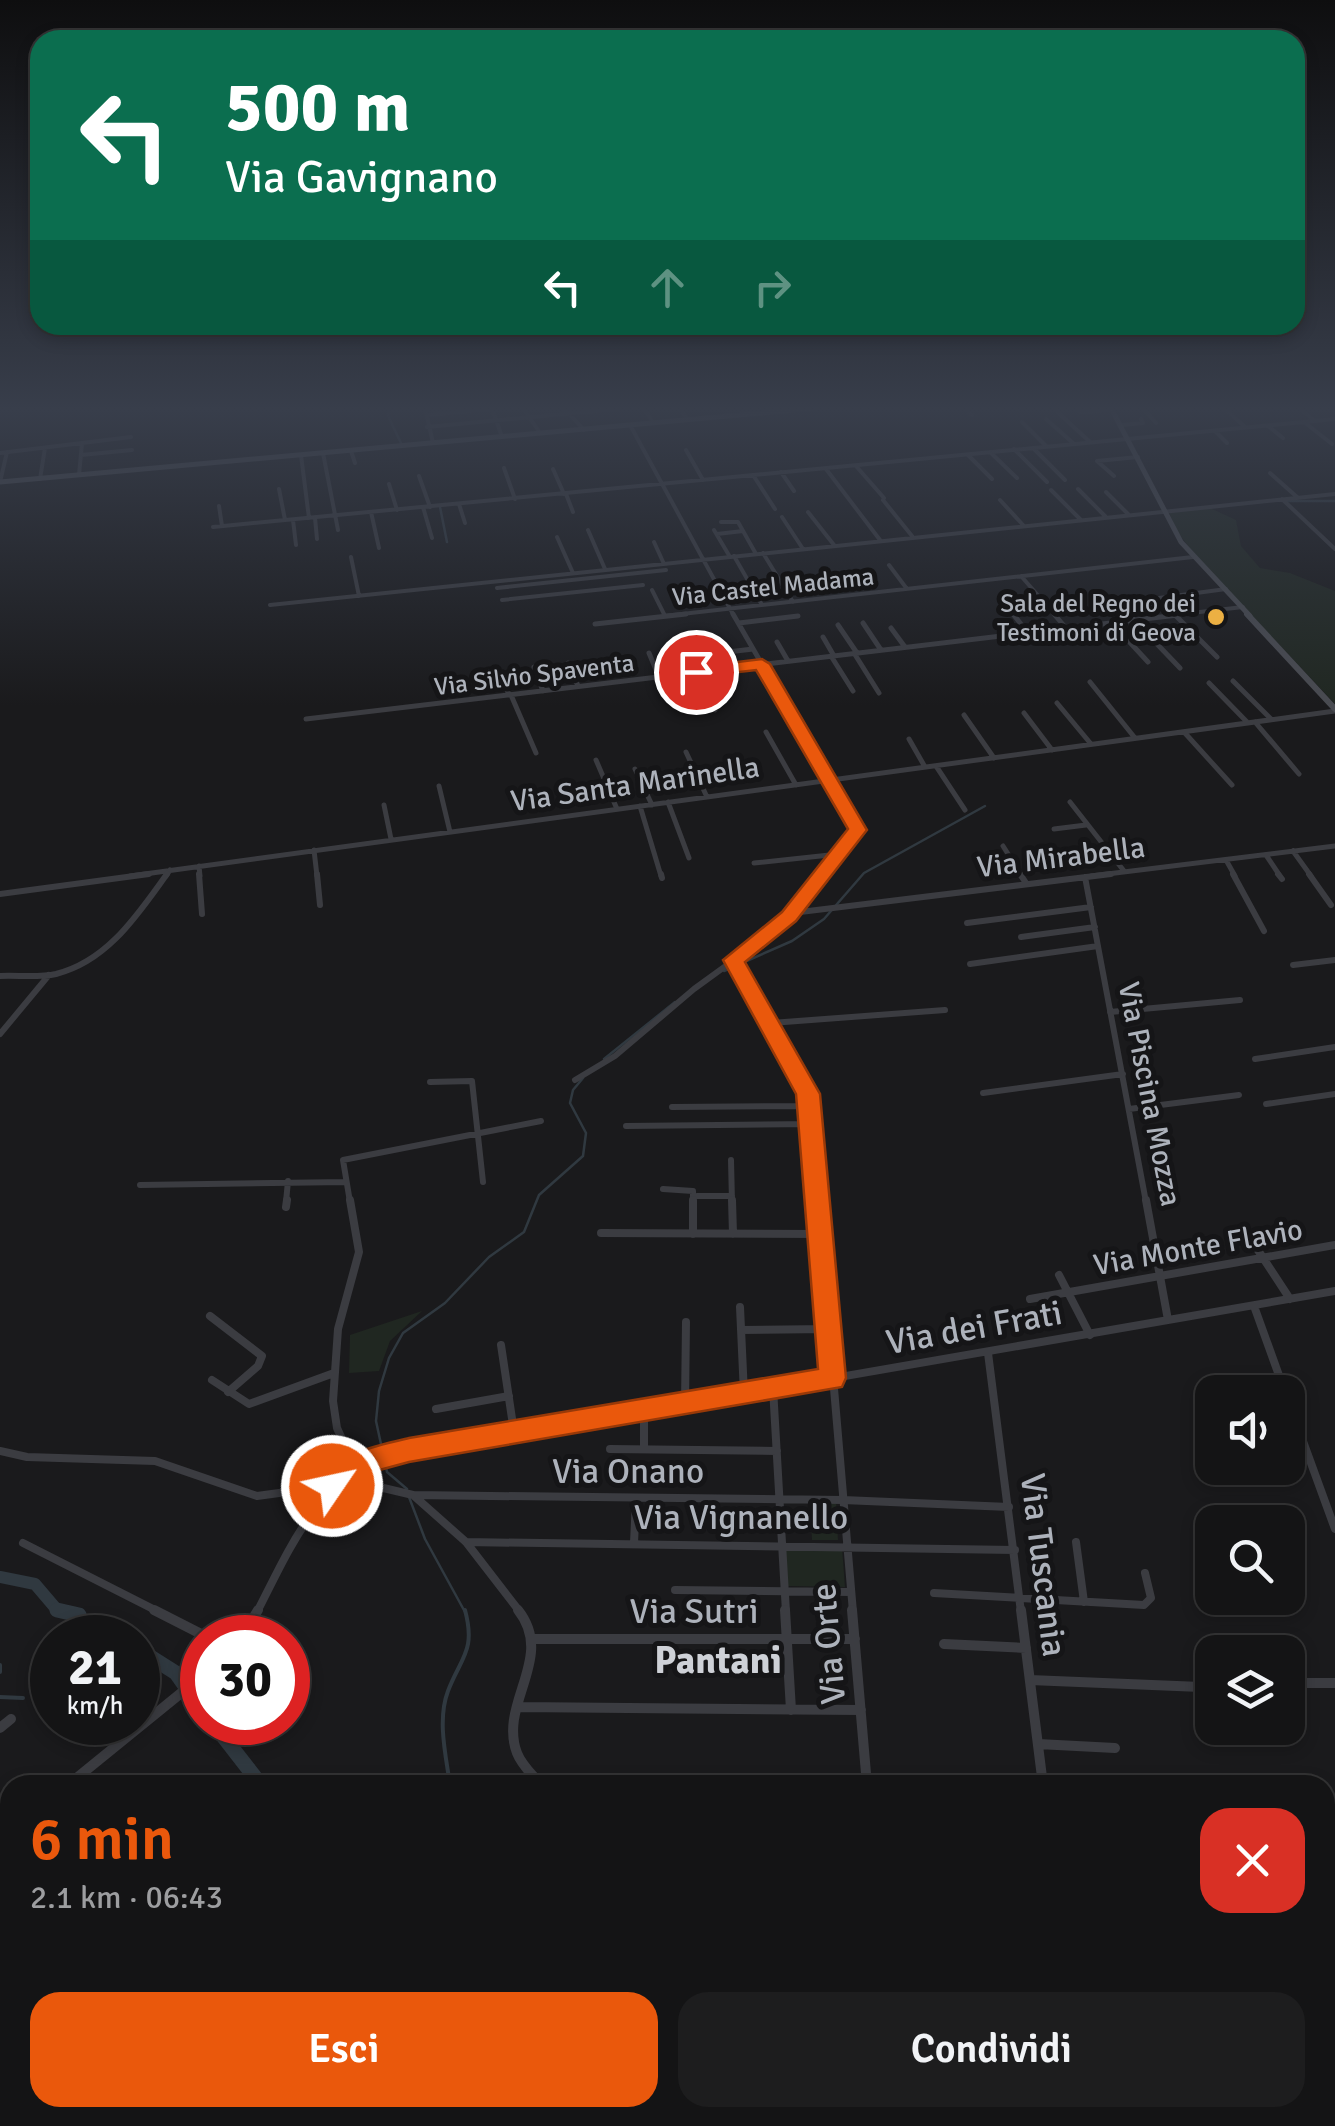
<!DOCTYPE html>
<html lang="it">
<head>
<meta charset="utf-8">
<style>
	body { margin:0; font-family:Signika,sans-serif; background:#1d1d1e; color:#f1f3f6; height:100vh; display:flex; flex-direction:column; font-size:38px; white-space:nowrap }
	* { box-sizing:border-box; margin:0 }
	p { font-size:32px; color:#9d9ea0 }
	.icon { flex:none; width:55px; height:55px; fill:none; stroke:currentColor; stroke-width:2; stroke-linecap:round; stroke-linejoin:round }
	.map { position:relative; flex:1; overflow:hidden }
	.drawer { position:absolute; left:0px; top:1775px; width:1335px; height:352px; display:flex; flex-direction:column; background:#141415; border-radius:30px 30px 0 0; box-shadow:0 5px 15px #0003,0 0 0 2px #333334 }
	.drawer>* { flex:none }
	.hud { position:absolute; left:30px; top:30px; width:1275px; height:305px; border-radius:30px; box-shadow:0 5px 15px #0003,0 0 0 2px #333334; background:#0b6e4f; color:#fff; overflow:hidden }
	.controls { position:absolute; left:1195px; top:1375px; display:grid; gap:20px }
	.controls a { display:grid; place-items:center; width:110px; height:110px; border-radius:20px; background:#141415; box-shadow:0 5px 15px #0003,0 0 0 2px #333334; font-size:50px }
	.speed { position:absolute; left:30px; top:1615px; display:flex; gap:20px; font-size:50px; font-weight:700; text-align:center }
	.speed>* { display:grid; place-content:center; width:130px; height:130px; border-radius:50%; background:#141415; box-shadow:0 5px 15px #0003,0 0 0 2px #333334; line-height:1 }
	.speed small { font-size:25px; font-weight:400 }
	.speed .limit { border:15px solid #d22; background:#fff; color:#111 }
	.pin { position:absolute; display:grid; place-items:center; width:85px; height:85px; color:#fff; margin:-42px; border:5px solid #fff; border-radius:50%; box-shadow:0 2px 10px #0007 }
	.me { position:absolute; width:110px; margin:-55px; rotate:56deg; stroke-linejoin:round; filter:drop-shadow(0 0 8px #0008) }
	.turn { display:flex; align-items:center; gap:35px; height:210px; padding:0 30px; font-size:45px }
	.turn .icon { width:130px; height:130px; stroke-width:2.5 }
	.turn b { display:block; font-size:70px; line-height:85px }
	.lanes { display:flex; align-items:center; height:95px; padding:0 30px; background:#0003; justify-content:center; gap:50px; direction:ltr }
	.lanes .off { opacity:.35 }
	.round { display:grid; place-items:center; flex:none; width:105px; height:105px; border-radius:30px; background:#1d1d1e }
	.head { display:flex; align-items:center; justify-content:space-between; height:170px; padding:0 30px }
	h1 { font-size:60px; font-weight:600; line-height:75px; color:#ea580c }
	.primary-button { display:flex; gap:20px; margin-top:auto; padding:20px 30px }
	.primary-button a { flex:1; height:115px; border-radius:30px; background:#ea580c; color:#fff; font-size:40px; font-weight:600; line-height:115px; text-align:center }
	.primary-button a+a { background:#1d1d1e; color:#f1f3f6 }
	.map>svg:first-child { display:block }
</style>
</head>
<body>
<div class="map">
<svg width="1335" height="2126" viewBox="0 0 1335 2126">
	<rect width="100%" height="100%" fill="#1a1a1c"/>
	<!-- green -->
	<path fill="#202721" d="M1210,508L1236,520L1241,546L1260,568L1290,573L1335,591V704L1196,556L1178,533L1169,513Z
		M422,1311L390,1341L379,1371L349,1373L350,1335Z
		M810,1501H836L838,1540H812Z
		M785,1546L842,1547L845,1587L787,1586Z"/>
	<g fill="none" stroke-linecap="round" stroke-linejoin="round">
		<!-- stream-far1 -->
		<path stroke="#303940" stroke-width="2.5" d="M389,408L388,416L401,443
			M1285,501H1335
			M440,507L447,542
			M724,971L792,941L824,919L864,873L985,806
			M604,1059L675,1002
			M407,1489L387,1472L376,1421L379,1391L389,1358L403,1333L445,1303L489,1257L524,1232L539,1195L583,1156L586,1133L570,1103L573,1090L583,1078
			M409,1497L425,1539L465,1612"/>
		<!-- stream -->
		<path stroke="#303940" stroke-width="4" d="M0,1665V1672
			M0,1697L23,1698
			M450,1785C446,1756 437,1720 448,1691C461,1657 476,1651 465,1610
			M344,2118V2126
			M534,2118V2126"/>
		<!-- river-far1 -->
		<path stroke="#303940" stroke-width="12" d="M0,1577L35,1584L58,1611L65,1612"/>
		<!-- river -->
		<path stroke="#303940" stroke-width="15" d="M57,1610L79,1615L88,1638
			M138,1649L176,1673L202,1710
			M212,1722L261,1785
			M506,2118L525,2126"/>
		<!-- street-far4 -->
		<path stroke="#3b3c41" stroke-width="4" d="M425,408L433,443
			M492,408L502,437
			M523,408L540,433
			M564,408L584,430
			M644,408L653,423
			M680,408L688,420
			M965,408L972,415
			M1053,408L1089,441
			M1074,408L1081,412L1112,410
			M1143,408L1156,423
			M1224,408L1244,426
			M1299,408L1314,420
			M428,415L500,408
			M1046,419L1073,443
			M1022,422L1046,446
			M1304,422L1332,444
			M630,425L734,616
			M1122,425L1143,423L1141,419
			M1268,426L1283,438
			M427,427L627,408
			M1215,431L1227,443
			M1033,448L1065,480
			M1014,449L1047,482
			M686,450L703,480
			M351,451L355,463
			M990,452L1017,478
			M0,453L131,437
			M323,453L338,530
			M81,455L132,450
			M301,455L309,518
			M968,455L992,479
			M856,466L884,498
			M504,468L515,499
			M553,469L564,494
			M826,469L880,540
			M781,472L794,491
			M1270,473L1297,497
			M79,475L82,443
			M753,475L775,509
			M419,476L430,507
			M1114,476L1097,461L1138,457
			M40,479L45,448
			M0,482L7,452
			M389,484L397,510
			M279,489L285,520
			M1078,489L1105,516
			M1051,490L1081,520
			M1106,492L1128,514
			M566,494L573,512
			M1282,499L1335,549
			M883,500L912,536
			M1000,500L1023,525
			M459,504L465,523
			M219,506L222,526
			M423,507L432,538
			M371,512L379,548
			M808,512L834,545
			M782,517L803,549
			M315,518L317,539
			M293,520L296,545
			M721,522H738L756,554
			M213,527L1335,419
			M588,530L605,569
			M714,530L730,557
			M717,534L743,531
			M557,537L573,573
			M654,542L664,564
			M763,553L793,602
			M734,556L762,605
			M351,557L359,596
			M889,565L907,589
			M1021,576L1056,616
			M497,588L666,570
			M652,590L665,616
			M1159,598L1226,589
			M502,600L643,585
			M270,605L1335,494
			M1011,611L1015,616
			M664,616L1193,557
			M1165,616L1243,607"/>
		<!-- street-far3 -->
		<path stroke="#3b3c41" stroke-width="5" d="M733,614L858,831L822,876
			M1013,614L1028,633
			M1054,614L1065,627
			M1175,615L1217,657
			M1134,620L1180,668
			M739,623L798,616
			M863,623L881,650
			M1112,623L1148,662
			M595,624L686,614
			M838,625L857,653
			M891,628L905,647
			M823,637L834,656
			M777,642L788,661
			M649,653L659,677
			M854,653L879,693
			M711,654L753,649
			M831,656L853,691
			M568,663L578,686
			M534,667L543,691
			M500,671L509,695
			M696,672L715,710
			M1233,681L1271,719
			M1090,682L1135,738
			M1209,683L1247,722
			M511,695L536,753
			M1057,703L1091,744
			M1024,713L1052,750
			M964,715L994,758
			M306,719L1186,614
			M1255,722L1299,774
			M766,732L796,785
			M1184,732L1232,785
			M909,739L925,767
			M686,752L707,797
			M596,760L617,809
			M936,766L965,810
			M635,769L652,805
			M439,786L450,832
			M668,802L689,858
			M1070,802L1124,871
			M384,805L391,839
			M640,806L661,876
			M1054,829L1086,825
			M1003,846L1022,876
			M314,850L317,876
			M1293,851L1311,876
			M1266,855L1280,876
			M1226,860L1235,876
			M754,863L839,854
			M199,866L200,876
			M130,876L1335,711
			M166,876L170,870
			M1091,876L1335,846"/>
		<!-- street-far2 -->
		<path stroke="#3b3c41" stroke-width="6" d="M199,874L202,914
			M317,874L320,905
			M661,874L662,878
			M1020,874L1026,883
			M1233,874L1264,931
			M1278,874L1282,879
			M1309,874L1331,905
			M1085,877L1146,1202
			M0,894L149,874
			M792,913L1111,874
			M967,923L1091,907
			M1021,937L1095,927
			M733,961L804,1084L810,1101L818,1202
			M970,964L1098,946
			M1293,965L1335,960
			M0,976C18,975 38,978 56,974C108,961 138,914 167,874
			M1110,1012L1240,1000
			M771,1023L945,1010
			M0,1034L49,975
			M1255,1059L1335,1047
			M575,1080L615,1056L694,989L771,933L824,874
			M430,1082L472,1081L483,1182
			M983,1093L1123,1074
			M1266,1104L1335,1094
			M672,1107L810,1106
			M1129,1109L1239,1095
			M626,1126L812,1124
			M731,1160L732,1202
			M140,1185L346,1182
			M663,1189L693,1191V1202
			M697,1196H732
			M286,1202L288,1181
			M350,1202L343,1160L541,1121"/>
		<!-- street-far1 -->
		<path stroke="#3b3c41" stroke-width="8" d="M350,1200L359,1252L338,1329L333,1401L337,1428L355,1468
			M693,1200V1234
			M732,1200L733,1234
			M818,1200L853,1612
			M1146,1200L1168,1320
			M286,1207L287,1200
			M601,1233L820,1234
			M1250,1238L1290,1299
			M1059,1275L1090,1335
			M1030,1299L1335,1245
			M1254,1306L1285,1392
			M740,1307L744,1394
			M210,1316L262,1356L258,1366L228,1392
			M741,1330L828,1329
			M501,1345L514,1432
			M988,1353L1021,1612
			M212,1380L249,1404L334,1373
			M773,1388L786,1612
			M1288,1400L1335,1529
			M685,1404L686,1322
			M436,1409L509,1396
			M644,1411V1449
			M610,1449L777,1451
			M0,1451L27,1457L155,1461L257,1496L331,1486
			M341,1478L413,1495L466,1542L520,1612
			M413,1495L843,1500L1009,1507
			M466,1542L1015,1550
			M1076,1542L1084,1602
			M23,1543L159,1612
			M634,1543L636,1499
			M675,1590L851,1592
			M934,1593L1144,1605L1151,1598L1145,1573
			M257,1612C289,1550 313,1489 379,1457L1335,1291"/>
		<!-- street -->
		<path stroke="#3b3c41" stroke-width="10" d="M154,1610L209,1638
			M518,1610C556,1658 498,1703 517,1753C522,1766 533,1775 541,1785
			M785,1610L791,1710
			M852,1610L867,1785
			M1021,1610L1043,1785
			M241,1638L258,1610
			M533,1639H855
			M944,1644L1026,1648
			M1030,1680L1201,1687
			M1288,1683H1335
			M519,1707L861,1710
			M0,1728L11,1719
			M1038,1744L1115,1748
			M68,1785L202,1676
			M0,1841L10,1833
			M5,1846L10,1857
			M1325,1932H1335
			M0,1971L10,1964
			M1325,2083H1335
			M0,2110L10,2103
			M44,2118L48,2126
			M134,2118L138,2126
			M1029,2118L1031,2126
			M1089,2118L1164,2126
			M1280,2118L1282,2126
			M177,2126L188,2118
			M235,2126L245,2118
			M878,2126L882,2118"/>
		<!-- secondary-far1 -->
		<path stroke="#494b51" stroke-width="5" d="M1111,408L1181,542L1250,616
			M0,482L816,408"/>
		<!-- secondary -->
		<path stroke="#494b51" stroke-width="6" d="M1247,614L1335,709"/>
	</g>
	<!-- sky -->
	<linearGradient id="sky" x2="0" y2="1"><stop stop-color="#0e0e0f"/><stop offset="0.58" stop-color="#383e4b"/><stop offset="1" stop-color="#383e4b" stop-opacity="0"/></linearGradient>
	<rect width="1335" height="706" fill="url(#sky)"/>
	<!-- route -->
	<path fill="#ea580c" stroke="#983908" stroke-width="2.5" d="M762,659L770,664L867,830L796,921L745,962L820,1094L846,1378L842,1387L409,1462L376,1471L332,1499L322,1495L317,1486C332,1454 378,1445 409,1438L818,1369L796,1094L723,960L782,912L848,829L756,670L696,677L688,672L696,667Z"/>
	<!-- markers -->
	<circle fill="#ecb043" stroke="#151517" stroke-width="4" cx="1216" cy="617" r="10"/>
	<g text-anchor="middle" stroke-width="10" stroke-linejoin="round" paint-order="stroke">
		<!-- far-street labels -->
		<g font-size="25" fill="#adb2bb" stroke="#151517">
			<text transform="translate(773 586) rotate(-6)" y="9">Via Castel Madama</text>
			<text transform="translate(534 674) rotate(-7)" y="9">Via Silvio Spaventa</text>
		</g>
		<!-- far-poi labels -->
		<g font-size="25" fill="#adb2bb" stroke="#151517" text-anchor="end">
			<text x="1196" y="612">Sala del Regno dei<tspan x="1196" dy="29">Testimoni di Geova</tspan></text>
		</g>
		<!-- street labels -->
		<g font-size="30" fill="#adb2bb" stroke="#151517">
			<text transform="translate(635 784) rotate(-8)" y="10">Via Santa Marinella</text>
			<text transform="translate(1061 857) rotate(-7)" y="10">Via Mirabella</text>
			<text transform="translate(1150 1094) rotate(79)" y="10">Via Piscina Mozza</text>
			<text transform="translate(1198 1247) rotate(-10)" y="10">Via Monte Flavio</text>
		</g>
		<!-- near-street labels -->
		<g font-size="35" fill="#adb2bb" stroke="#151517">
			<text transform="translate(974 1327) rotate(-10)" y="12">Via dei Frati</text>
			<text x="628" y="1483">Via Onano</text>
			<text x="741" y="1529">Via Vignanello</text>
			<text transform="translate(1044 1565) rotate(83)" y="12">Via Tuscania</text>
			<text x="694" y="1623">Via Sutri</text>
			<text transform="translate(828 1644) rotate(-95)" y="12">Via Orte</text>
		</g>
		<!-- near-neighbourhood labels -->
		<g font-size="38" font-weight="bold" fill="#ced1d7" stroke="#151517">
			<text x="718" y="1673">Pantani</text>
		</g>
	</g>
</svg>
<div class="controls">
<a><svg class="icon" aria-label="sound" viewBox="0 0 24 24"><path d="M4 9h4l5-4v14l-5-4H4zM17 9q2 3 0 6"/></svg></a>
<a><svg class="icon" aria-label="search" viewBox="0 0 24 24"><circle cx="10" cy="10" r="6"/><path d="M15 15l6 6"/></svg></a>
<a><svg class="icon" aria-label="layers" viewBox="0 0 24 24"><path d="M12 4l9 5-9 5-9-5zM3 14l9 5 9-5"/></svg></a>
</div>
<div class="speed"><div>21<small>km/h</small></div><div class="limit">30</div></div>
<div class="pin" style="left:696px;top:672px;background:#d93025"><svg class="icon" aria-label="arrive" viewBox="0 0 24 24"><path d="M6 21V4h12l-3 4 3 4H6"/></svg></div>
<svg class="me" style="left:332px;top:1486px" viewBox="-20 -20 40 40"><circle r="17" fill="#ea580c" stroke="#fff" stroke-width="3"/><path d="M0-11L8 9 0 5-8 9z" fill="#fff"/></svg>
<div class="hud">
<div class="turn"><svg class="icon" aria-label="left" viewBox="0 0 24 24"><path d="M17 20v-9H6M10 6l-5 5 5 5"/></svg><div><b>500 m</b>Via Gavignano</div></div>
<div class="lanes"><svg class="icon" aria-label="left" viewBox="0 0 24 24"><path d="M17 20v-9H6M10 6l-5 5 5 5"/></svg><svg class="icon off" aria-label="ahead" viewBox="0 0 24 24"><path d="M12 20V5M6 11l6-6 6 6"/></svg><svg class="icon off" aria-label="right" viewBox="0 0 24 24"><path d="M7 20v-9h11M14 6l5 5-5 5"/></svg></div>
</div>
<section class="drawer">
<div class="head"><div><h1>6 min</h1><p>2.1 km · 06:43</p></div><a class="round" style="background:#d93025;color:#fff"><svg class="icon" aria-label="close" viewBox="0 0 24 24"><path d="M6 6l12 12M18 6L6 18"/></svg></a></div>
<div class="primary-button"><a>Esci</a><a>Condividi</a></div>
</section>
</div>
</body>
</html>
